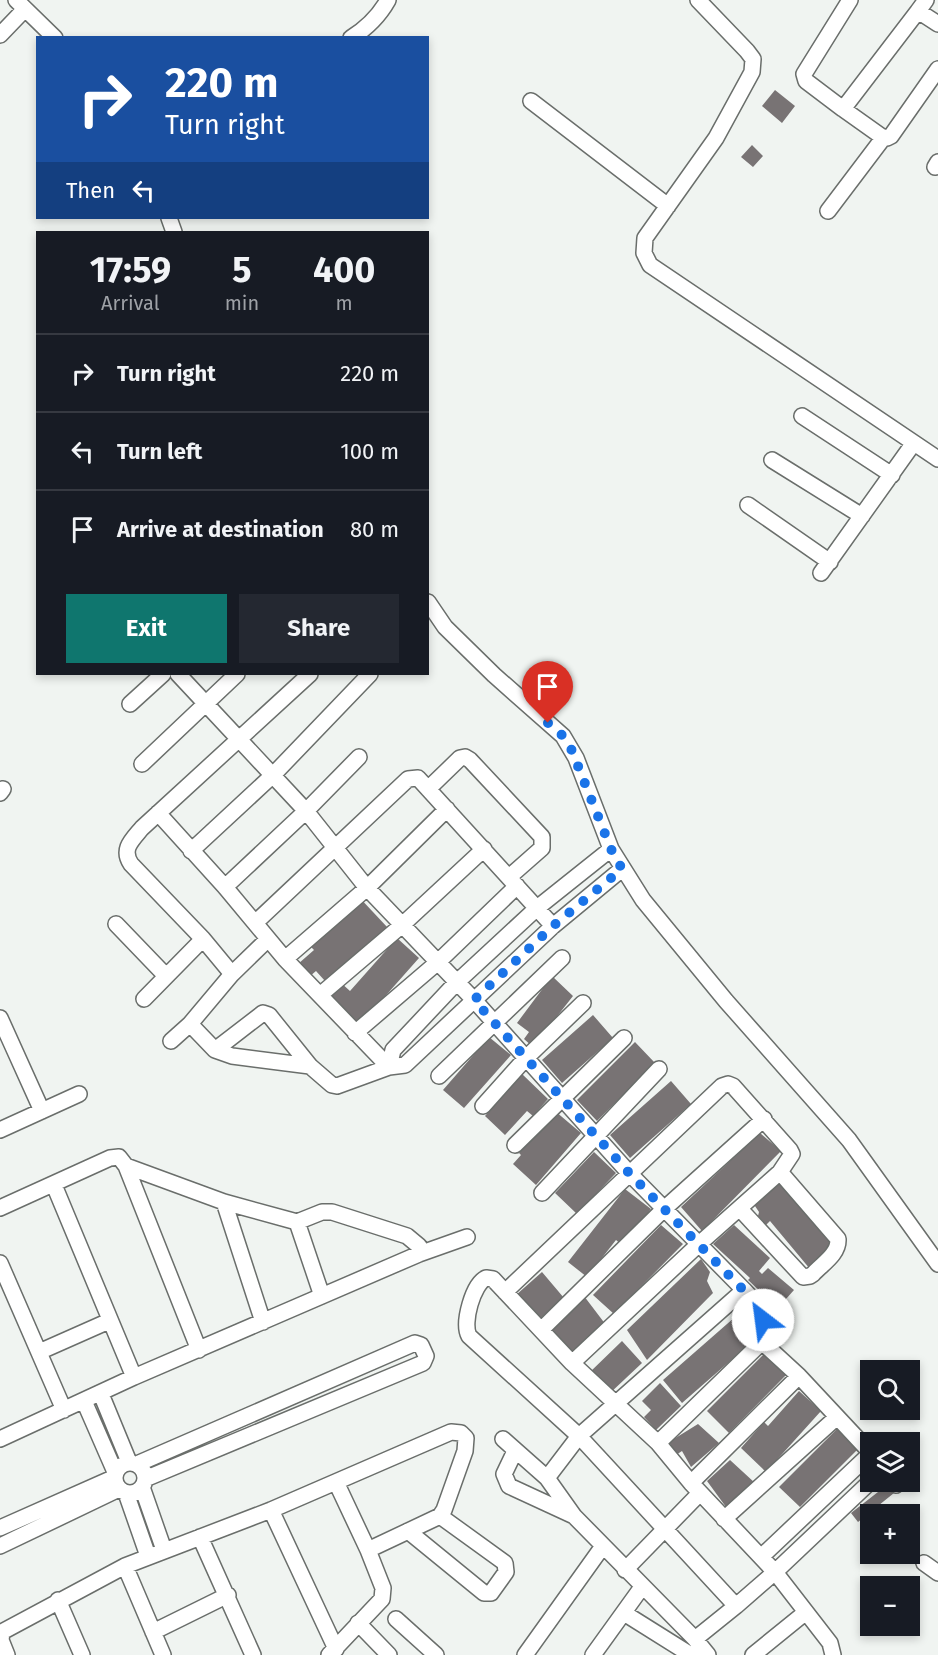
<!DOCTYPE html>
<html lang="en">
<head>
<meta charset="utf-8">
<style>
	body { margin:0; font-family:"Fira Sans",sans-serif; background:#242831; color:#f1f3f6; height:100vh; display:flex; flex-direction:column; font-size:22px; white-space:nowrap }
	* { box-sizing:border-box; margin:0 }
	p { font-size:20px; color:#9ea1a6 }
	.icon { flex:none; width:33px; height:33px; fill:none; stroke:currentColor; stroke-width:2; stroke-linecap:round; stroke-linejoin:round }
	.map { position:relative; flex:1; overflow:hidden }
	.sheet { position:absolute; left:36px; top:231px; width:393px; height:444px; display:flex; flex-direction:column; background:#171b24; border-radius:0px; box-shadow:0 3px 9px #0003 }
	.sheet>* { flex:none }
	.hud { position:absolute; left:36px; top:36px; width:393px; height:183px; border-radius:0px; box-shadow:0 3px 9px #0003; background:#1a4fa0; color:#fff; overflow:hidden }
	.fabs { position:absolute; left:860px; top:1360px; display:grid; gap:12px }
	.fabs a { display:grid; place-items:center; width:60px; height:60px; border-radius:0px; background:#171b24; box-shadow:0 3px 9px #0003; font-size:30px }
	.pin { position:absolute; display:grid; place-items:center; width:51px; height:51px; color:#fff; margin:-62px -26px; border-radius:50% 50% 50% 0; rotate:-45deg; box-shadow:0 0 6px #0007 }
	.pin .icon { rotate:45deg }
	.me { position:absolute; width:66px; margin:-33px; rotate:330deg; stroke-linejoin:round; filter:drop-shadow(0 0 4px #0008) }
	.turn { display:flex; align-items:center; gap:21px; height:126px; padding:0 30px; font-size:27px }
	.turn .icon { width:78px; height:78px; stroke-width:2.5 }
	.turn b { display:block; font-size:42px; line-height:51px }
	.then { display:flex; align-items:center; height:57px; padding:0 30px; background:#0003; gap:12px; font-size:22px }
	.eta { display:flex; justify-content:space-evenly; align-items:center; height:102px; text-align:center }
	.eta b { font-size:36px; font-weight:700; line-height:42px }
	.primary-button { display:flex; gap:12px; margin-top:auto; padding:12px 30px }
	.primary-button a { flex:1; height:69px; border-radius:0px; background:#0f766e; color:#fff; font-size:24px; font-weight:700; line-height:69px; text-align:center }
	.primary-button a+a { background:#242831; color:#f1f3f6 }
	ul { padding:0; list-style:none }
	li { display:flex; align-items:center; gap:18px; height:78px; padding:0 30px; border-top:2px solid #363941 }
	li div { flex:1 }
	li b { display:block; font-size:22px }
	li em { font-style:normal }
	.map>svg:first-child { display:block }
</style>
</head>
<body>
<div class="map">
<svg width="938" height="1655" viewBox="0 0 938 1655">
	<rect width="100%" height="100%" fill="#f0f4f1"/>
	<!-- building -->
	<path fill="#787374" d="M775,90L795,106L782,123L762,106Z
		M752,145L763,156L753,167L741,157Z
		M358,896L388,928L325,981L316,971L309,977L298,964L314,950L310,946Z
		M397,938L419,958L357,1028L325,999L340,982L350,991Z
		M552,976L573,996L533,1047L524,1039L529,1032L517,1023Z
		M593,1015L613,1038L562,1083L542,1060Z
		M489,1037L511,1055L464,1108L443,1090Z
		M635,1042L655,1063L597,1121L577,1100Z
		M522,1074L548,1099L533,1116L527,1111L505,1135L485,1116Z
		M671,1081L691,1104L630,1158L610,1135Z
		M555,1111L581,1133L536,1185L513,1164L521,1155L519,1153Z
		M760,1133L781,1151L702,1231L681,1207Z
		M594,1152L616,1173L577,1214L555,1193Z
		M778,1180L785,1190L790,1186L835,1245L810,1269L770,1221L766,1225L758,1216L759,1212L753,1203Z
		M625,1189L651,1209L623,1246L616,1240L587,1277L568,1262Z
		M661,1225L683,1244L614,1314L593,1295Z
		M734,1225L770,1258L759,1271L762,1274L768,1268L794,1290L778,1308L748,1280L750,1278L713,1244Z
		M701,1259L710,1272L707,1281L713,1293L647,1360L627,1330Z
		M542,1272L564,1298L537,1321L516,1295Z
		M584,1296L606,1325L574,1358L549,1332Z
		M743,1310L749,1317L740,1325L753,1341L682,1403L663,1380Z
		M622,1341L642,1363L608,1395L588,1374Z
		M764,1354L786,1375L729,1433L707,1411Z
		M660,1383L681,1406L656,1430L644,1417L651,1410L642,1401Z
		M799,1391L821,1411L766,1472L741,1448L764,1422L768,1426Z
		M698,1424L719,1443L691,1467L682,1451L676,1455L669,1442Z
		M837,1429L857,1450L800,1507L779,1487Z
		M730,1460L755,1483L726,1507L707,1481Z
		M887,1485L894,1493L858,1522L851,1513Z"/>
	<g fill="none" stroke-linecap="round" stroke-linejoin="round">
		<!-- minor casing -->
		<g stroke="#6a6e6b" stroke-width="18">
			<path id="minor" d="M16,0L55,38
				M698,0L747,51L753,59L752,72L716,138L645,238L644,253L650,265L938,459
				M850,0L804,74L806,81L843,109L918,11
				M926,0L918,11L938,24
				M0,35L25,9
				M351,38C367,28 379,16 388,0
				M531,101L668,206
				M843,109L881,136L887,138L891,136L938,69
				M935,167L938,162
				M828,211L884,137
				M169,218L174,232
				M802,416L892,475
				M772,460L862,516
				M748,505L830,562
				M821,573L913,444
				M428,602L445,627L494,675L563,736L576,758L611,849L643,900L726,1001L849,1140L938,1264
				M178,674L306,811L367,888L474,1000L630,1174L744,1290L579,1436L547,1478
				M130,704L163,674
				M142,764L237,674
				M428,789L460,758L465,757L470,760L542,837V848L509,877
				M0,793L3,789
				M158,813L225,887L285,959L389,1067
				M191,851L273,775L370,674
				M225,887L306,811L359,757
				M255,923L408,779L418,778L553,926
				M116,924L166,976
				M285,959L367,888L447,809
				M232,974L203,939L131,864C121,849 132,840 142,828L310,674
				M320,995L401,926L484,849
				M144,999L203,939
				M0,1018L42,1111
				M190,1024L215,1050L232,1056L310,1066L332,1085L337,1086L389,1067L405,1065L553,926L622,869
				M355,1033L438,962L517,886
				M171,1041L190,1024L232,974L268,939
				M215,1050L263,1013L269,1015L310,1066
				M389,1067L393,1050L456,983L537,908L611,849
				M439,1076L562,958
				M483,1106L526,1058L583,1003
				M0,1130L79,1094
				M515,1145L624,1038
				M126,1166L199,1350
				M54,1185L134,1377
				M542,1193L659,1069
				M224,1202L263,1322
				M0,1208L110,1158L119,1157L126,1166L224,1202L297,1222L322,1296
				M740,1209L803,1277L810,1276L813,1274C822,1264 839,1254 838,1239L780,1172
				M297,1222L322,1212H332L407,1236L419,1246V1254
				M0,1263L64,1410
				M505,1292L722,1086L728,1084L733,1086L790,1150L792,1154L780,1172L699,1244L572,1363
				M541,1330L664,1209L764,1119
				M762,1342L799,1376L870,1452
				M39,1352L109,1321
				M101,1394L129,1462
				M84,1401L115,1472
				M0,1439L134,1377L419,1254L467,1237
				M503,1439L547,1478L574,1516L695,1639L736,1606L775,1572L691,1483L658,1443L572,1363L493,1279L486,1278C473,1284 462,1323 469,1336L579,1436L736,1606
				M658,1443L762,1342C766,1318 760,1307 744,1290
				M515,1451L504,1474L509,1486L574,1516
				M115 1478a15 15 0 1 1 30 0a15 15 0 1 1-30 0Z
				M137,1464L415,1343L421,1345L426,1356L423,1363L145,1479
				M894,1482L896,1485
				M691,1483L799,1376
				M142,1487L164,1550
				M126,1493L148,1556
				M271,1510L336,1649
				M724,1519L837,1417
				M0,1528L115,1477
				M408,1531L484,1593H491L506,1572L505,1563L440,1516
				M200,1537L253,1655
				M0,1546L119,1489
				M761,1557L870,1454
				M924,1563L938,1573
				M625,1570L700,1493
				M58,1600L82,1655
				M624,1613L691,1655
				M396,1619L436,1655
				M358,1623L389,1655
				M153,1632L228,1595
				M695,1639L708,1655
				M7,1655L1,1640L2,1632L125,1566
				M163,1655L125,1566L271,1510L451,1432L461,1433L466,1438L465,1451L444,1510L440,1516L368,1550L336,1482
				M329,1655L382,1599L383,1588L368,1550
				M525,1655L603,1546
				M593,1655L642,1587
				M753,1655L806,1612
				M833,1655L830,1643L775,1572L870,1482"/>
		</g>
		<!-- minor -->
		<use href="#minor" stroke="#fff" stroke-width="15"/>
	</g>
	<g fill="none" stroke-linecap="round" stroke-linejoin="round">
		<!-- route -->
		<path stroke="#1a73e8" stroke-width="10" stroke-dasharray="0 18" d="M548,723L563,736L570,746L611,849L622,869L553,926L474,1000L630,1174L758,1305L763,1320"/>
	</g>
</svg>
<div class="fabs">
<a><svg class="icon" aria-label="search" viewBox="0 0 24 24"><circle cx="10" cy="10" r="6"/><path d="M15 15l6 6"/></svg></a>
<a><svg class="icon" aria-label="layers" viewBox="0 0 24 24"><path d="M12 4l9 5-9 5-9-5zM3 14l9 5 9-5"/></svg></a>
<a>+</a>
<a>−</a>
</div>
<div class="pin" style="left:548px;top:723px;background:#d93025"><svg class="icon" aria-label="arrive" viewBox="0 0 24 24"><path d="M6 21V4h12l-3 4 3 4H6"/></svg></div>
<svg class="me" style="left:763px;top:1320px" viewBox="-20 -20 40 40"><circle r="19" fill="#fff"/><path d="M0-13L10 11 0 6-10 11z" fill="#1a73e8"/></svg>
<div class="hud">
<div class="turn"><svg class="icon" aria-label="right" viewBox="0 0 24 24"><path d="M7 20v-9h11M14 6l5 5-5 5"/></svg><div><b>220 m</b>Turn right</div></div>
<div class="then">Then<svg class="icon" aria-label="left" viewBox="0 0 24 24"><path d="M17 20v-9H6M10 6l-5 5 5 5"/></svg></div>
</div>
<section class="sheet">
<div class="eta">
<div><b>17:59</b><p>Arrival</p></div>
<div><b>5</b><p>min</p></div>
<div><b>400</b><p>m</p></div>
</div>
<ul>
<li><svg class="icon" aria-label="right" viewBox="0 0 24 24"><path d="M7 20v-9h11M14 6l5 5-5 5"/></svg><div><b>Turn right</b></div><em>220 m</em></li>
<li><svg class="icon" aria-label="left" viewBox="0 0 24 24"><path d="M17 20v-9H6M10 6l-5 5 5 5"/></svg><div><b>Turn left</b></div><em>100 m</em></li>
<li><svg class="icon" aria-label="arrive" viewBox="0 0 24 24"><path d="M6 21V4h12l-3 4 3 4H6"/></svg><div><b>Arrive at destination</b></div><em>80 m</em></li>
</ul>
<div class="primary-button"><a>Exit</a><a>Share</a></div>
</section>
</div>
</body>
</html>
